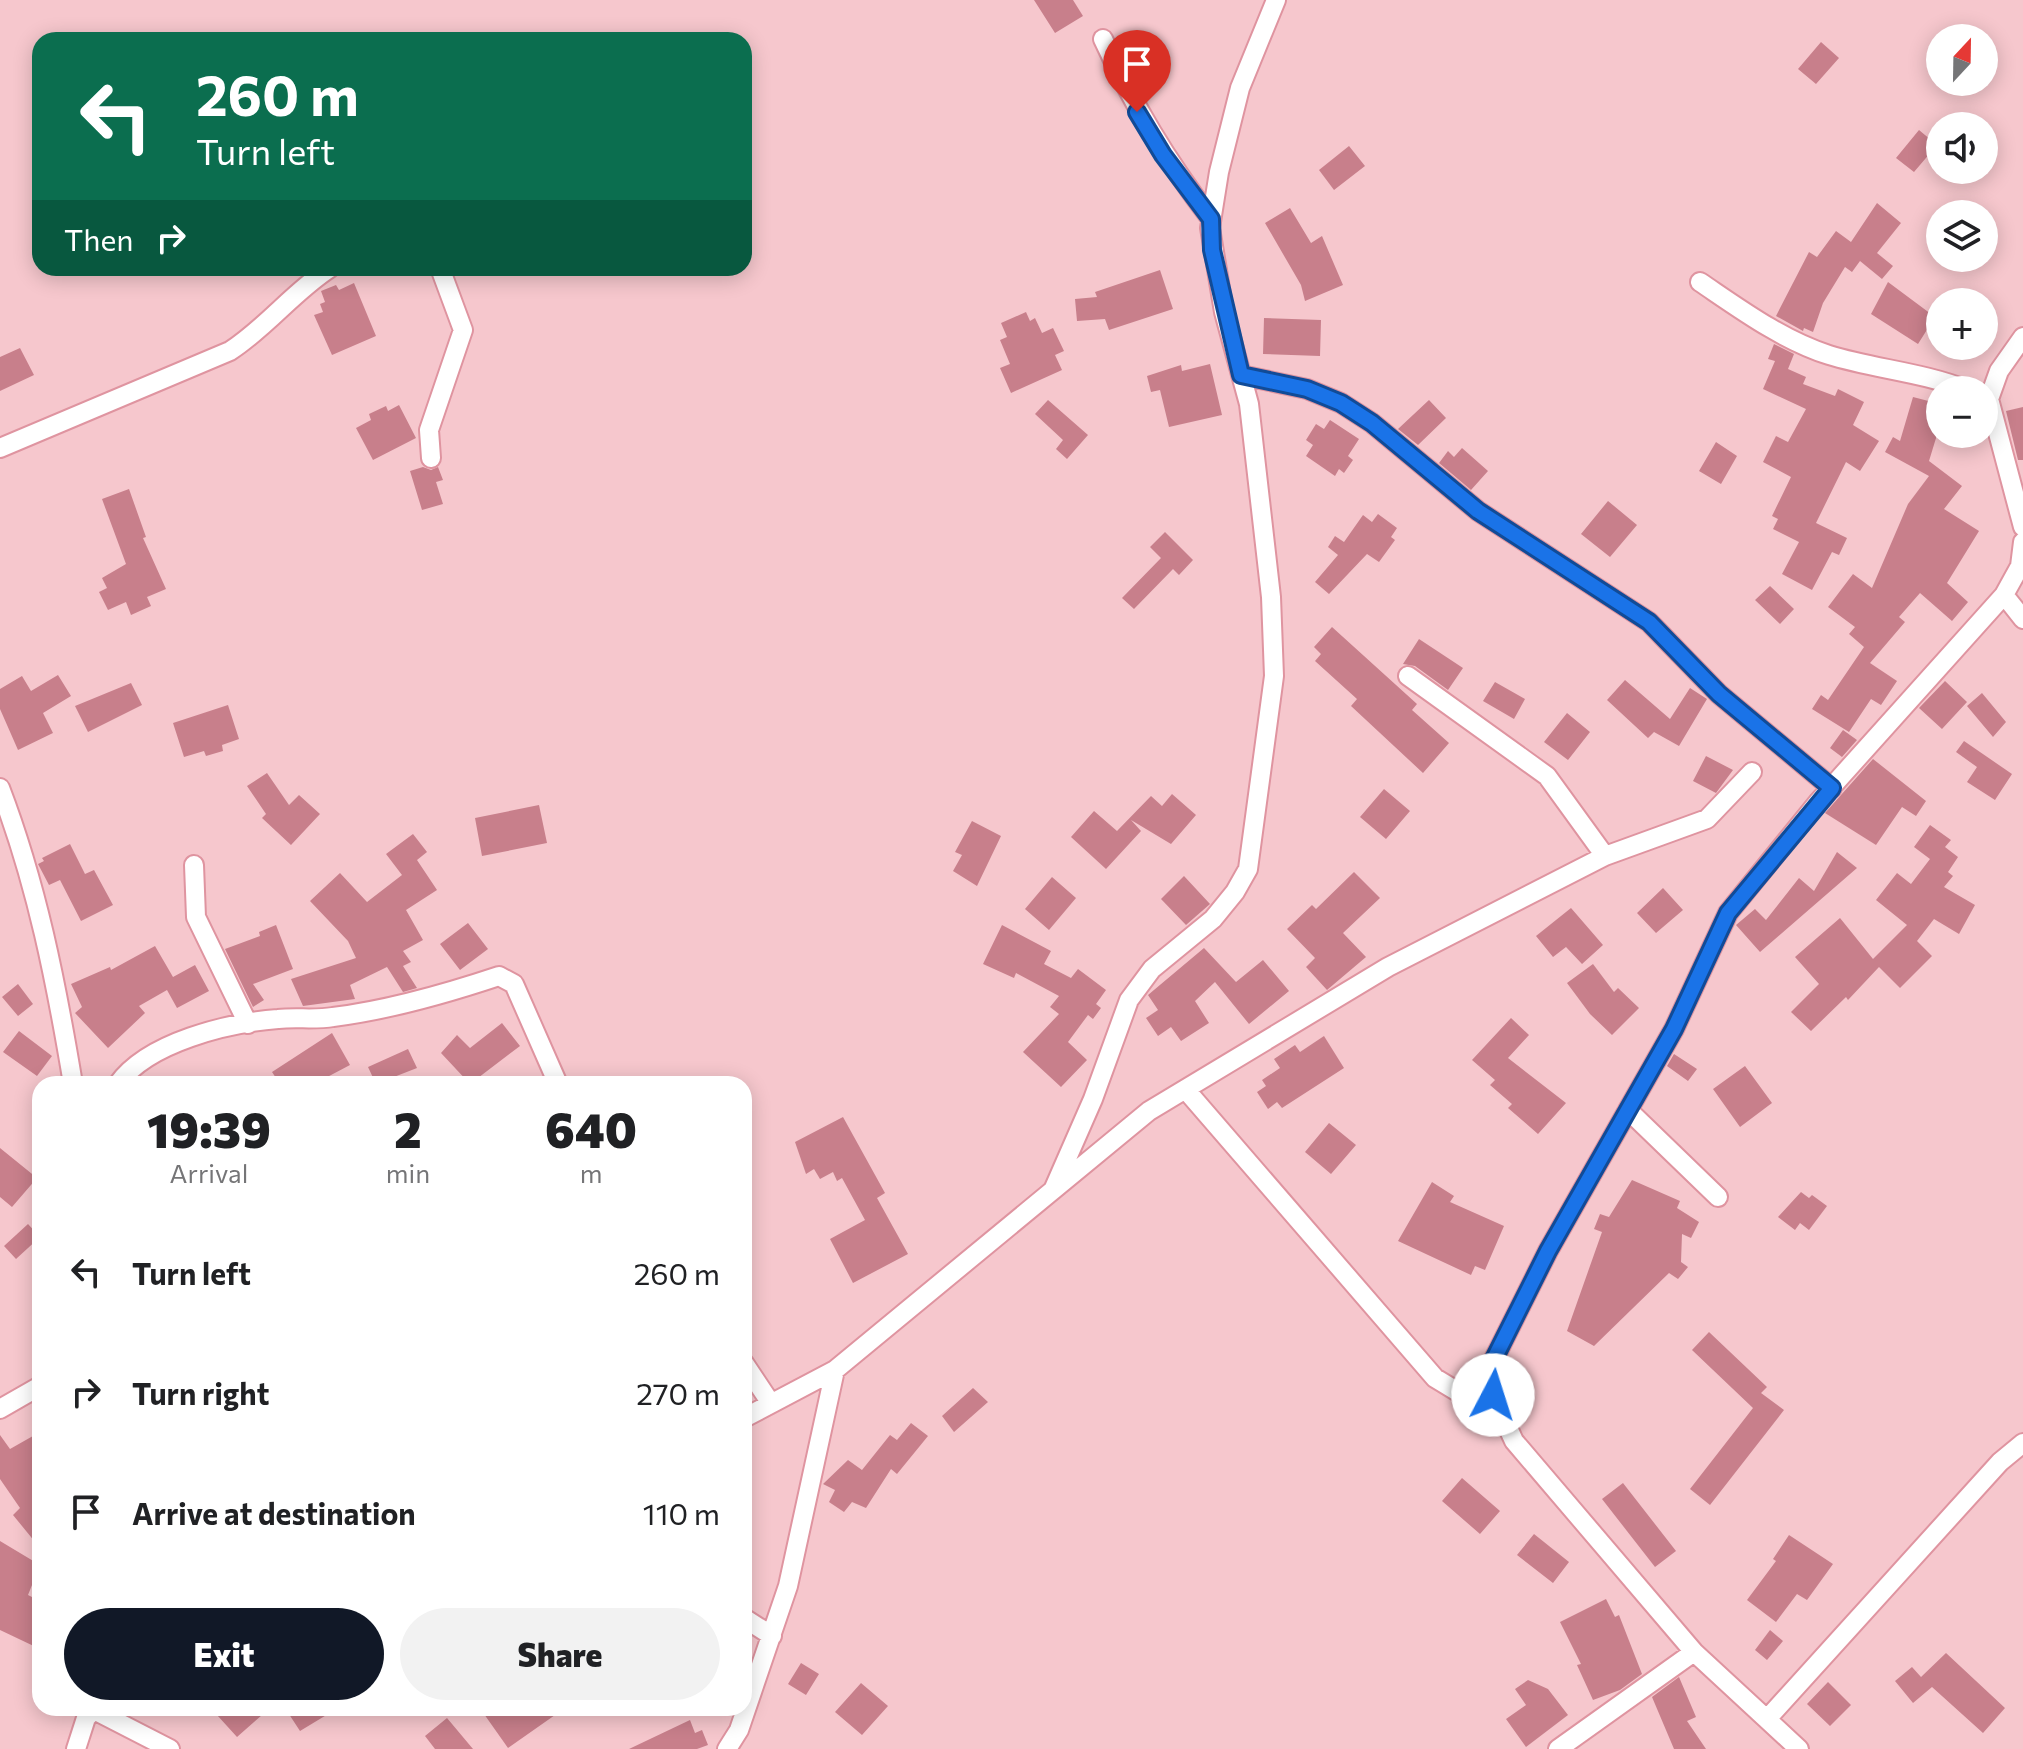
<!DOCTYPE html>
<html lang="en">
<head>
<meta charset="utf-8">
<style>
	body { margin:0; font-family:Commissioner,sans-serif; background:#f2f2f2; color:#202124; height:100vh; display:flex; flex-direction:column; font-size:30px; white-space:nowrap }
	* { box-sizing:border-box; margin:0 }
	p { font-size:26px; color:#757577 }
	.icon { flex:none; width:44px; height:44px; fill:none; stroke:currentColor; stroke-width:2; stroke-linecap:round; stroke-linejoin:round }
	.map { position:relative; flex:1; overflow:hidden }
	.details { position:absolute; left:32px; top:1076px; width:720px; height:640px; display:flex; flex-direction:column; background:#fff; border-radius:24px; box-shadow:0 4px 20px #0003 }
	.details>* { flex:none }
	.top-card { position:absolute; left:32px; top:32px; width:720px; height:244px; border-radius:24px; box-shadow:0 4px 20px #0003; background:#0b6e4f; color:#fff; overflow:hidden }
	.needle { width:52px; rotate:22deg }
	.fabs { position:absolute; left:1926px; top:24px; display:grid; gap:16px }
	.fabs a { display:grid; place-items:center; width:72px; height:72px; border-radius:50%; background:#fff; box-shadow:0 4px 20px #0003; font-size:40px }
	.pin { position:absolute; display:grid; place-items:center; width:68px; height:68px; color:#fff; margin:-82px -34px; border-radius:50% 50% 50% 0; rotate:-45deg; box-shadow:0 0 8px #0007 }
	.pin .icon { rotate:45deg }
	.me { position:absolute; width:88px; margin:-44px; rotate:5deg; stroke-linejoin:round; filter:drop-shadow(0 0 6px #0008) }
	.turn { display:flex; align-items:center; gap:28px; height:168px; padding:0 32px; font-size:36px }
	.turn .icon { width:104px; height:104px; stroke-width:2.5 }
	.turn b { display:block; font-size:56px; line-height:68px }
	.then { display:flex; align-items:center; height:76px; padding:0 32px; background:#0003; gap:16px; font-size:30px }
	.eta { display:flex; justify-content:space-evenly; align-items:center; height:136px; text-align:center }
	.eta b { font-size:48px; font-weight:800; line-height:56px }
	.cta { display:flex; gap:16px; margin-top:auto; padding:16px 32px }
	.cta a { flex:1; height:92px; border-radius:48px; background:#111827; color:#fff; font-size:32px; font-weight:800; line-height:92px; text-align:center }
	.cta a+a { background:#f2f2f2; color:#202124 }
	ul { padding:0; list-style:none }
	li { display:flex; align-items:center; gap:24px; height:120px; padding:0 32px }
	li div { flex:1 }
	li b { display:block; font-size:30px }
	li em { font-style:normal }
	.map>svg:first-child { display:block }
</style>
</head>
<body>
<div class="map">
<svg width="2023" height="1749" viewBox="0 0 2023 1749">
	<rect width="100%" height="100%" fill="#f6c7cd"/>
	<!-- building -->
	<path fill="#c87f8b" d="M1034,0H1073L1083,16L1055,33Z
		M1821,42L1839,58L1816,84L1798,69Z
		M1919,130L1937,145L1914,172L1896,158Z
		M1349,146L1365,166L1334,190L1319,170Z
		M1877,203L1901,223L1877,253L1893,266L1882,279L1860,261L1852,272L1845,267L1823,303L1813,332L1804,328L1803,331L1776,316L1809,252L1817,257L1836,231L1851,242Z
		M1290,208L1311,243L1322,236L1343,285L1305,301L1301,285L1265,223Z
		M1160,270L1173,309L1109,330L1105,319L1077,321L1075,299L1097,297L1095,292Z
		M1888,282L1935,317L1918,344L1871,314Z
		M354,283L376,336L332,355L314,315L323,312L320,304L325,302L321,291L336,285L339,290Z
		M1026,312L1030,321L1035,318L1042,333L1053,328L1064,351L1055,355L1062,370L1011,393L1000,368L1010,364L1000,340L1007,337L1001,323Z
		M1264,318L1321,320L1320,356L1263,354Z
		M1774,344L1794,354L1788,369L1806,377L1803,384L1835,396L1838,389L1864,402L1853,425L1879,441L1860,471L1846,462L1816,523L1847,538L1839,555L1832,552L1812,590L1782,574L1799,542L1773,529L1778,519L1772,516L1791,477L1763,462L1776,436L1788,442L1806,409L1763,389L1775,361L1768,359Z
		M20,348L34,375L0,391V357Z
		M1210,364L1222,415L1169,427L1160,390L1151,392L1147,376L1181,365L1182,371Z
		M1913,397L1940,404V425L1929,461L1962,486L1944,509L1979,531L1947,583L1968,602L1952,621L1920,593L1899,617L1905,622L1870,663L1897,681L1881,705L1871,699L1849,732L1812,709L1821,695L1828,700L1864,647L1849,634L1855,627L1828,607L1853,574L1872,588L1908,504L1929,476L1885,452L1893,437L1900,441Z
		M1048,400L1088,435L1067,459L1056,449L1063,440L1035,414Z
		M1429,400L1446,418L1418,445L1398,429Z
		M399,405L416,438L373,460L356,428L371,420L369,414L386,406L388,411Z
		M2023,407V460H2018L2006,411Z
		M1330,420L1359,439L1348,456L1353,460L1344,473L1339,469L1335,476L1306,456L1313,445L1306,440L1316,424L1324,429Z
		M1716,442L1737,456L1721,484L1699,471Z
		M1462,448L1488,471L1471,490L1439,463L1448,451L1454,457Z
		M423,467L431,470L438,467L443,480L436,482L443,504L422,510L410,471Z
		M129,489L146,537L143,538L166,589L147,597L151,606L131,615L126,602L108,610L99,592L107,588L102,578L126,564L102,499Z
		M1608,501L1637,525L1610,557L1581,534Z
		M1378,514L1397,528L1391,537L1395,540L1379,562L1367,554L1329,594L1315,582L1338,555L1328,547L1335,536L1344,542L1363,515L1372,522Z
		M1165,532L1193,560L1179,575L1173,569L1134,609L1122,598L1161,558L1150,547Z
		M1770,586L1794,609L1780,624L1755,600Z
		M1332,627L1417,704L1412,710L1449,743L1423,773L1351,706L1357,699L1315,661L1321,654L1314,647Z
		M1419,639L1463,668L1448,690L1415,666L1403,664Z
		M58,675L71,696L43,713L53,733L18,750L0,709V689L22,676L31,691Z
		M1625,680L1670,719L1690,688L1707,699L1679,746L1654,732L1648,738L1607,700Z
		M1945,681L1967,702L1942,729L1919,708Z
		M1495,682L1525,699L1514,719L1483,701Z
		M131,683L142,705L88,732L75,706Z
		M1982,693L2006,722L1993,737L1967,706Z
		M228,705L239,739L222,745L223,751L206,756L204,751L184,757L173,723Z
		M1567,713L1590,732L1568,760L1544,742Z
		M1843,730L1857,740L1842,757L1830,748Z
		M1964,741L2012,774L1995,800L1967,782L1977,767L1956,752Z
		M1706,756L1733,770L1716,793L1693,781Z
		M1873,759L1926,801L1916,816L1902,807L1876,845L1825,813Z
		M267,773L289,805L299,795L320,814L291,845L262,818L266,814L247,786Z
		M1384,789L1410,811L1386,839L1360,817Z
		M1172,794L1196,815L1171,844L1131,820L1141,831L1106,869L1071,837L1094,811L1117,831L1151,796L1162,806Z
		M539,805L547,843L482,856L475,818Z
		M972,821L1001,836L977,886L953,871L962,855L955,852Z
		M1930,825L1951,840L1945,847L1958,857L1948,872L1953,876L1944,887L1975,905L1959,934L1934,919L1917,941L1932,956L1900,988L1879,967L1848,1000L1846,997L1811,1031L1791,1012L1819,984L1795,957L1840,918L1873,959L1907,925L1876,900L1897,873L1911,884L1930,859L1914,847Z
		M413,834L427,852L417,860L437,890L406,910L423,940L403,951L411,962L403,966L417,988L403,992L387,967L350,985L355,999L303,1006L291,979L356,958L348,941L310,901L340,873L367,902L402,875L386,854Z
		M70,844L85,874L94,870L113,905L81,921L60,880L49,885L38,864L44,861L42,858Z
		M1837,852L1857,868L1760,952L1736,925L1755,909L1766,920L1799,878L1814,891Z
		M1354,872L1380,898L1343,933L1366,957L1327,990L1306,967L1315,958L1287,929L1312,905L1316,909Z
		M1184,876L1210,904L1186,925L1161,899Z
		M1052,877L1076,898L1049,930L1025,909Z
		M1663,888L1683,910L1656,933L1637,913Z
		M1571,908L1603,945L1582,964L1566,947L1553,957L1536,936Z
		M468,923L488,949L460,970L440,944Z
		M276,925L293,969L253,984L264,1000L253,1007L225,949L260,936L259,932Z
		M1002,925L1051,951L1044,964L1071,978L1078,969L1106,990L1096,1004L1101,1008L1093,1019L1088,1015L1068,1042L1087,1060L1061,1087L1023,1052L1059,1014L1050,1007L1059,996L1016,973L1014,978L983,964Z
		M155,946L173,977L195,965L209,991L177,1008L167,990L139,1006L145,1013L108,1048L75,1013L82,1007L71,984L110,967L111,970Z
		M1204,948L1236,982L1263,960L1289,991L1249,1024L1215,982L1195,1001L1209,1023L1181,1041L1171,1027L1158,1036L1146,1018L1158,1010L1148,995Z
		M1593,964L1614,992L1618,988L1639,1008L1612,1035L1590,1014L1567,983Z
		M18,984L33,1004L18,1016L2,997Z
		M1511,1018L1529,1035L1508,1058L1566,1103L1538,1134L1508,1108L1512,1104L1490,1085L1495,1080L1472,1060Z
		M502,1023L520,1046L470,1084L441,1053L457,1035L470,1048Z
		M19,1031L52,1056L37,1076L3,1052Z
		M332,1033L350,1065L314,1084H280L272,1072Z
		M1324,1036L1344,1068L1282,1108L1277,1102L1268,1109L1257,1092L1266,1086L1262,1080L1280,1068L1274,1059L1295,1045L1300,1052Z
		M408,1049L417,1068L376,1084L368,1067Z
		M1674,1054L1697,1069L1688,1081L1667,1066Z
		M1745,1066L1772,1103L1740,1127L1713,1089Z
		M843,1117L885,1193L877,1198L908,1254L853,1283L830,1239L865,1220L842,1178L837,1181L833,1172L820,1179L814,1169L806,1174L795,1142Z
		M1329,1123L1356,1145L1331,1174L1305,1152Z
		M0,1148L37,1178L12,1207L0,1197Z
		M1632,1180L1680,1201L1677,1208L1699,1222L1691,1238L1682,1234L1681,1262L1688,1267L1678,1279L1669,1273L1594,1346L1567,1331L1602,1232L1594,1229L1600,1214L1609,1217Z
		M1432,1182L1454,1196L1450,1202L1504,1226L1485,1270L1475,1266L1471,1275L1398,1241Z
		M1801,1192L1809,1198L1812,1195L1827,1206L1809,1230L1800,1223L1795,1230L1778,1217Z
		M28,1224L40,1237L16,1259L4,1246Z
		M1709,1332L1767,1387L1761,1393L1784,1410L1710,1505L1690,1489L1753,1408L1692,1350Z
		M973,1388L988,1402L954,1432L942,1416Z
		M911,1423L928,1436L897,1474L891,1469L866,1508L852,1502L844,1512L829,1502L835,1490L823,1484L848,1460L862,1470L890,1435L897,1440Z
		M40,1432V1548L13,1515L20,1508L0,1479V1435L10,1449Z
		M1462,1478L1500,1511L1480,1534L1442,1501Z
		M1623,1483L1676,1551L1655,1567L1602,1499Z
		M1534,1534L1569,1562L1553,1583L1517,1555Z
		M1789,1535L1833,1564L1807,1600L1797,1594L1776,1622L1747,1600L1776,1561L1773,1559Z
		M0,1541L40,1565L28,1595L40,1601V1649L0,1630Z
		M1606,1599L1615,1617L1619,1615L1642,1674L1620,1690L1593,1700L1577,1665L1581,1664L1560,1622Z
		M1770,1630L1783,1641L1767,1660L1755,1650Z
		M1946,1653L2005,1708L1983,1733L1932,1687L1913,1703L1895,1681L1912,1667L1921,1677Z
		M801,1663L819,1674L806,1695L788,1684Z
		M1679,1677L1696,1717L1687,1721L1706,1749H1674L1652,1697Z
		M1528,1680L1548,1689L1568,1715L1526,1747L1506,1719L1526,1705L1515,1689Z
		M1828,1682L1851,1705L1830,1726L1807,1704Z
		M861,1683L888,1706L862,1735L835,1712Z
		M224,1708H270L237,1737L217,1715Z
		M285,1708H338L300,1731Z
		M492,1708H565L508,1748L484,1714Z
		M447,1718L473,1749H435L425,1736Z
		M690,1720L695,1733L702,1730L708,1745L697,1749H629Z"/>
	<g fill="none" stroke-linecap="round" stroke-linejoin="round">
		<!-- street casing -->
		<g stroke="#df94a0" stroke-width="22">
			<path id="street" d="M1103,39C1135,108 1165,158 1211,219
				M1700,282C1740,309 1782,340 1829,355C1874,369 1922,372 1967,390
				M2023,337L1999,371L1989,399L2023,527
				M1241,375L1307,389L1341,403L1372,423L1478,511L1649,622L1719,694L1832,788
				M0,448L230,351C267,327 293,292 330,268
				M431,458L429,430L463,330L440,268
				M2004,595L2023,619
				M0,788C37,885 56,982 73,1084
				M1605,856L1707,819L1752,772
				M194,865L196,917L248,1024
				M118,1084C148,1042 228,1023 278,1019C296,1017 315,1020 333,1017C390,1010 445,994 499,976L514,984L558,1084
				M1186,1090L1435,1378L1501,1418
				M1628,1110L1718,1197
				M1054,1188L1093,1099L1129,1000L1152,969L1213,919L1235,892L1248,869L1274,676L1271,597L1249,404L1224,312L1210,228L1219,172L1240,88L1276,0
				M744,1363L770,1402
				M0,1409L40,1386
				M744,1418L835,1370L1149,1111L1388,967L1605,856L1547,776L1408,676
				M744,1618L772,1636
				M1767,1719L2000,1462L2023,1443
				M76,1749L86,1718L94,1710L170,1749
				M727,1749L739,1730L788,1586L835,1370
				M1558,1749L1694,1652
				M1799,1749L1694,1652L1514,1441L1493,1395L1491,1365L1548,1251L1674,1029L1728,913L1819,801L2004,595L2020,566L2023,542"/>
		</g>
		<!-- street -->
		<use href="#street" stroke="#fff" stroke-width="18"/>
	</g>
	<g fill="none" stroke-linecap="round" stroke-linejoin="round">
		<!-- route casing -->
		<g stroke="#114b97" stroke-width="20">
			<path id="route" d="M1137,112L1163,155L1211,219L1212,250L1241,375L1307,389L1341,403L1372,423L1478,511L1649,622L1719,694L1832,788L1728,913L1674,1029L1548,1251L1491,1365L1493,1395"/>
		</g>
		<!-- route -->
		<use href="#route" stroke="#1a73e8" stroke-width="14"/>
	</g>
</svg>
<div class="fabs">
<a><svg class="needle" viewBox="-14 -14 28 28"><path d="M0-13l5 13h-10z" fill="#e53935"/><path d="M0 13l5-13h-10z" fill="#757577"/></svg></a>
<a><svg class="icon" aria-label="sound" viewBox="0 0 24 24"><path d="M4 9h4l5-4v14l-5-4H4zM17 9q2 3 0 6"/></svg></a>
<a><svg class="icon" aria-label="layers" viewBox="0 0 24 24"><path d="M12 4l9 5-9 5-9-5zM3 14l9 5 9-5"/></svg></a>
<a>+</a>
<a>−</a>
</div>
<div class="pin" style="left:1137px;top:112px;background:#d93025"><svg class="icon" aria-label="arrive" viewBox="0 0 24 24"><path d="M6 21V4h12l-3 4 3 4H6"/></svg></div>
<svg class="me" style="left:1493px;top:1395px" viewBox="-20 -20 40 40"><circle r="19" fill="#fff"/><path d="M0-13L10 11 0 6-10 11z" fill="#1a73e8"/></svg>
<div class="top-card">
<div class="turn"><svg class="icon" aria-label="left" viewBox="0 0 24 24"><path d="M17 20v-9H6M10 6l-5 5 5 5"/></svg><div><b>260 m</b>Turn left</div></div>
<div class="then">Then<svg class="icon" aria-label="right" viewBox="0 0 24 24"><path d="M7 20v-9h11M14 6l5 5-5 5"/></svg></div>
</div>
<section class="details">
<div class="eta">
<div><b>19:39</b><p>Arrival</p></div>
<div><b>2</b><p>min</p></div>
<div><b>640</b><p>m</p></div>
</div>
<ul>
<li><svg class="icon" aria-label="left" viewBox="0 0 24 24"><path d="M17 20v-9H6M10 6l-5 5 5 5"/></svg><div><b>Turn left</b></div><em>260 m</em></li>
<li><svg class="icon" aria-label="right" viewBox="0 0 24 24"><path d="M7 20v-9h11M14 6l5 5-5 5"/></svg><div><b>Turn right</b></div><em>270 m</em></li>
<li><svg class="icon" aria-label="arrive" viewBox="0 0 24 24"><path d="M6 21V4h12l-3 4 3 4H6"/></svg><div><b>Arrive at destination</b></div><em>110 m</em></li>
</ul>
<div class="cta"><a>Exit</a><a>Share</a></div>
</section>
</div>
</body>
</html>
